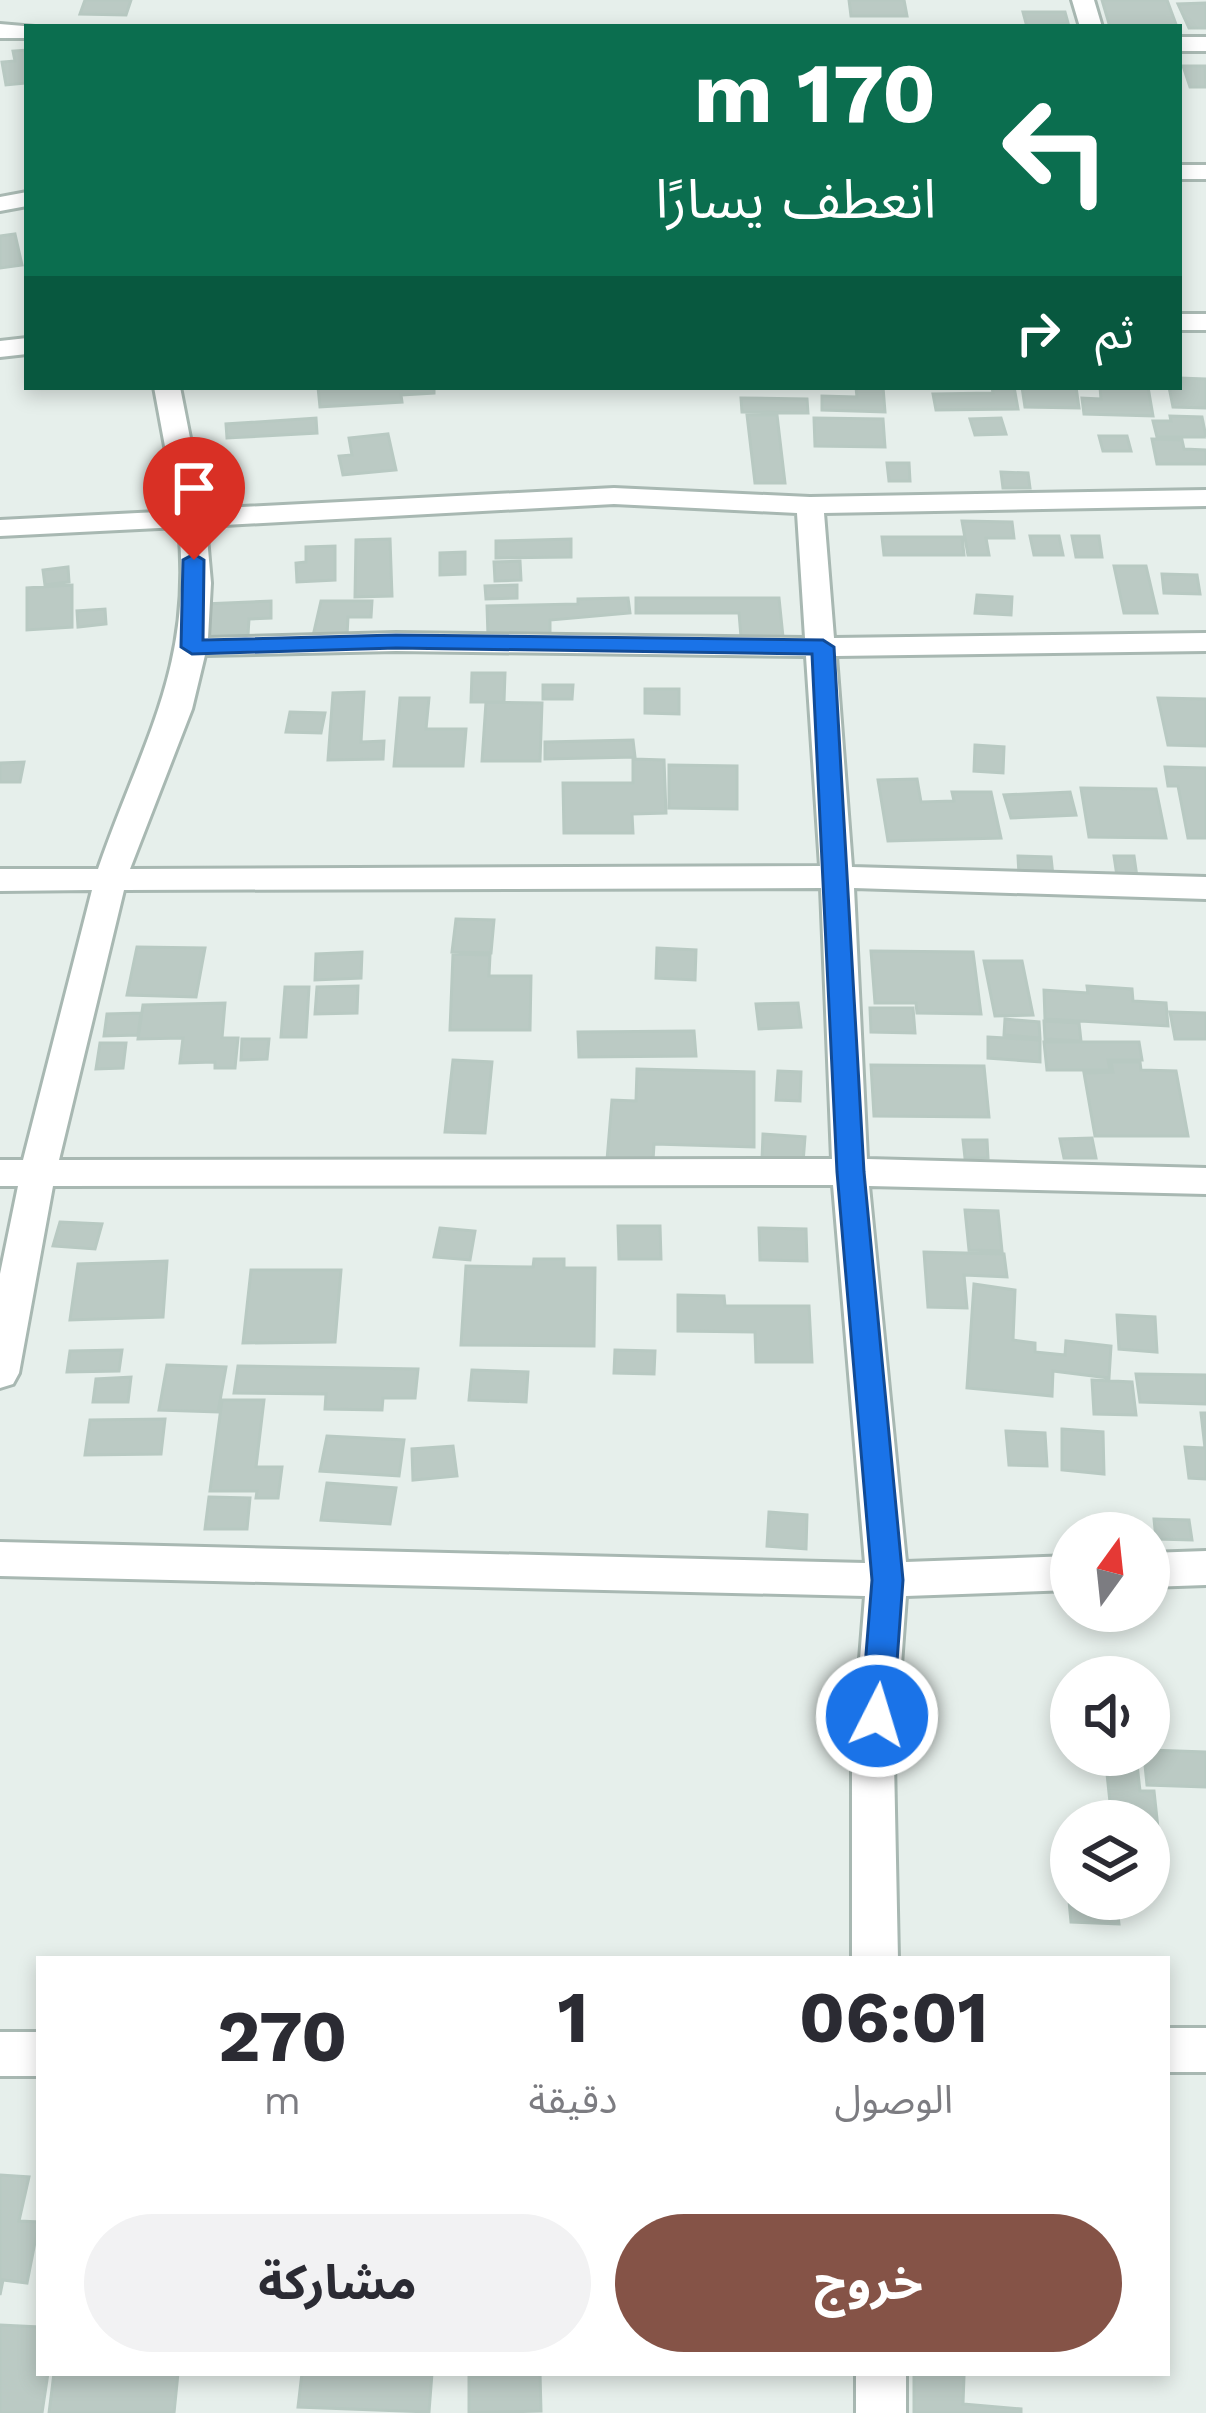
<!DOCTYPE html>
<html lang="ar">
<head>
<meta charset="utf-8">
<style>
	body { margin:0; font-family:"Work Sans","Noto Sans Arabic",sans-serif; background:#f2f2f3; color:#2b2b33; direction:rtl; height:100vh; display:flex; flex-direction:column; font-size:45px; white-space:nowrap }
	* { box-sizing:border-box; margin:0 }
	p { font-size:39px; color:#7c7c81 }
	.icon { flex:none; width:66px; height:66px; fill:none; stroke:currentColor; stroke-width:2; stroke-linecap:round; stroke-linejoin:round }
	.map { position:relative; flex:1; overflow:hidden; direction:ltr }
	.sheet { position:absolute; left:36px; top:1956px; width:1134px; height:420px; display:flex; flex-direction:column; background:#fff; border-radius:0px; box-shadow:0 6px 18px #0003; direction:rtl }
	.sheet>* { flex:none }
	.hud { position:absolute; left:24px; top:24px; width:1158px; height:366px; border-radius:0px; box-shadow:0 6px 18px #0003; direction:rtl; background:#0b6e4f; color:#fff; overflow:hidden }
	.needle { width:78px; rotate:15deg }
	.fabs { position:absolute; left:1050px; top:1512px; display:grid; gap:24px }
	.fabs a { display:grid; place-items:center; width:120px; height:120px; border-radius:50%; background:#fff; box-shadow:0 6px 18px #0003; font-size:60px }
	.pin { position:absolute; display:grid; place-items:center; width:102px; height:102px; color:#fff; margin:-123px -51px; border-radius:50% 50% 50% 0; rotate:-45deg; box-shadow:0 0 12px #0007 }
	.pin .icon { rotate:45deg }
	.me { position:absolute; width:132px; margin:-66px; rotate:5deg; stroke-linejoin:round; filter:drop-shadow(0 0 9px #0008) }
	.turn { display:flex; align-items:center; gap:42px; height:252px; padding:0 48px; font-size:54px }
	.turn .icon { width:156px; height:156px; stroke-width:2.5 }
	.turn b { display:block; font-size:84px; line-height:102px }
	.then { display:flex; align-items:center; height:114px; padding:0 48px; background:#0003; gap:24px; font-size:45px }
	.eta { display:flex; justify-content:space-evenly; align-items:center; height:204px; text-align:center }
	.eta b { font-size:72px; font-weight:700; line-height:84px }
	.button { display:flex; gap:24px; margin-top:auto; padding:24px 48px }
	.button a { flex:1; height:138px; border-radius:72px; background:#855347; color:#fff; font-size:48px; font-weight:700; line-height:138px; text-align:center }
	.button a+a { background:#f2f2f3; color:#2b2b33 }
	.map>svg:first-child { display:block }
</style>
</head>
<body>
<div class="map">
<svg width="1206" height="2413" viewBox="0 0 1206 2413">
	<rect width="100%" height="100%" fill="#e6efeb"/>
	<!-- building -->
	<path fill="#bbcac4" stroke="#b8c9c2" stroke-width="3" d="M85,0H131L126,15L80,14Z
		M849,0H904L907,16H851Z
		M1102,0H1167L1177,27H1110Z
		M1206,3V28H1189L1178,4Z
		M1023,12H1065L1068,23L1027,27Z
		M27,50V83L6,85L2,62L15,61L13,51Z
		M1183,66H1205L1206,87H1190Z
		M15,234L22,265L0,268V236Z
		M1179,378L1206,379V408L1173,407L1169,387H1179Z
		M318,387H434V393L401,395L402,402L320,407Z
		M856,387H883L885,412L822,410V396L857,397Z
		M992,387H1014L1018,409L936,410L933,394L993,393Z
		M1022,387H1076L1079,408L1025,407Z
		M1100,387H1148L1153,416L1084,414L1082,398L1101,399Z
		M741,398L807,399L808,413L742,412Z
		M747,415H777L785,483H755Z
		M1170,416L1202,417L1206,437H1157L1153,421H1171Z
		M316,418L317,433L227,438L226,424Z
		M814,418L883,419L885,447L815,446Z
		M1001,418L1006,434L975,435L970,419Z
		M388,434L396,470L343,475L339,456L352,455L349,438Z
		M1099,436H1127L1131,451H1103Z
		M1152,439L1182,440L1184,449L1206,450V464H1157Z
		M214,452L217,478L193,481L189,455Z
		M887,463H909L910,481H889Z
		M1001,472L1028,473L1030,488H1003Z
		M962,521L1012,522L1014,538H986L989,555H968Z
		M1030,536H1059L1063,555H1034Z
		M1072,536H1099L1102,557H1076Z
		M882,537H962L964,555H884Z
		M390,539L392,596L355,597L356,540Z
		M571,539V557L496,558V541Z
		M335,546V580L297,582L296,563L306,562V547Z
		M465,552V574L440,575V553Z
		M520,561L521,580L495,581L494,562Z
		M1114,566H1146L1157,613H1124Z
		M68,567L69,582L45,585L43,570Z
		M1162,574L1197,575L1200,594L1164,593Z
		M72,585V627L27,630V588Z
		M517,585V598L486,599L485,586Z
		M977,595L1012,597L1011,615L975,613Z
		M628,598L630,613L550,620V635L488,636L487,606L578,604V599Z
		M636,598H779L783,637H741L739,613H636Z
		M271,601V618L249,619L248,635L202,637L204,604Z
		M321,601H372L371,617H348L347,636H313Z
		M105,609L106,624L78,627L77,611Z
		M472,673H505L504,702H471Z
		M543,685H573L572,699H543Z
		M645,689H679V714L645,713Z
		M364,692L361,742L384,741L383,759L328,760L333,693Z
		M400,698H429L426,729H466L463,766H394Z
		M1158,698L1206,699V746L1168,745Z
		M486,702L542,703L540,761H482Z
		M290,712L325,713L321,733L286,732Z
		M633,740L635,757L545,759V742Z
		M975,745L1004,747L1003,773L974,771Z
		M633,759L664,760L666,813L632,814L633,833H564L563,783H633Z
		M24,762L20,782H0V763Z
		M669,765L737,766V809L669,808Z
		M1165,767L1206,768V838H1188L1178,786H1168Z
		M917,779L921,802L954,801L952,792H991L1001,838L888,841L878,780Z
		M1081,788L1156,789L1166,838L1089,837Z
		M1070,792L1076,815L1011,818L1004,795Z
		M1018,856L1051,857L1053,876L1019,875Z
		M1114,856H1134L1137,877L1117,876Z
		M456,919L494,920L491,953L452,952Z
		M137,947L205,948L196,997L127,995Z
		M657,948L696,950L695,980L656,978Z
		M871,951L973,952L981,1014L917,1013L916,1003H875Z
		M362,952L361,978L315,980L316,954Z
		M453,954L490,955L489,976H531L530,1030H450Z
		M984,961H1022L1033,1015L995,1016Z
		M358,986L357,1013L315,1014L317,987Z
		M1087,986L1132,989L1133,1001L1166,1003L1168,1026L1045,1019L1044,990L1088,993Z
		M285,987H309L306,1037H281Z
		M225,1003L222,1038H238L235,1068H215V1062L180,1063L183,1038L138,1039L143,1005Z
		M798,1003L801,1027L759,1029L756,1004Z
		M870,1008H913L915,1033L871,1032Z
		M1170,1012L1206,1013V1039H1175Z
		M141,1013L138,1035L104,1036L107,1014Z
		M1005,1019L1039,1022L1040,1038L1004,1035Z
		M1044,1021L1079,1023L1081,1041L1045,1039Z
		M694,1031L696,1056L579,1057L578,1032Z
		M988,1037L1040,1040V1062L988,1058Z
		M242,1039H269L267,1059L241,1060Z
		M1044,1042H1139L1142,1060H1108L1110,1070H1047Z
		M100,1043H126L123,1068L96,1069Z
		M453,1060L492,1062L485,1133L445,1132Z
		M1111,1062H1140L1141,1070L1176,1071L1188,1136H1095L1084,1073L1113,1072Z
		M871,1065L984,1066L989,1117L874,1116Z
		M637,1069L754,1072V1147L654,1144L653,1161L607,1160L612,1100L636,1101Z
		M778,1071L801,1072L800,1101L776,1100Z
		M763,1134L805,1137L803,1163L762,1160Z
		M1092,1138L1096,1158H1064L1060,1139Z
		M963,1140H987L988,1158H965Z
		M965,1210L998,1211L1002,1251L969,1250Z
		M60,1222L102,1224L95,1249L53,1246Z
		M618,1226H660L661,1259H619Z
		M440,1228L475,1231L470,1260L434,1257Z
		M759,1228L806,1229L807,1261L760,1260Z
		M924,1252L1004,1254L1007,1277L964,1275L967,1308L928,1307Z
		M534,1259H564V1268H595L594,1346L461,1345L466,1266L533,1267Z
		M167,1261L163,1317L70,1320L78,1264Z
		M251,1270H341L335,1342L243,1343Z
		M974,1284L1015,1290L1013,1340L1035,1343V1352L1065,1355L1066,1341L1111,1346L1109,1378L1053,1371L1052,1396L967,1388Z
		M678,1295L724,1296L725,1306H809L812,1362H756L755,1332L678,1331Z
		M1117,1315L1155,1317L1157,1352L1119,1349Z
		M122,1350L119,1371L67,1372L70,1351Z
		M615,1350L655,1351L654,1374L614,1373Z
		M167,1365L226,1367L218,1412L159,1410Z
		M238,1366L418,1369L415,1398H383L382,1410L325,1409L326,1394L234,1393Z
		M472,1370L528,1372L526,1402L469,1400Z
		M1136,1374L1206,1375V1404L1140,1402Z
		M131,1377L128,1402H93L96,1379Z
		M1092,1380L1132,1382L1136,1415L1094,1414Z
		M222,1400H264L256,1467H282L278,1498H256L257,1491H210Z
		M1201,1413H1206V1479L1189,1478L1185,1447L1205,1448Z
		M165,1419L161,1454L85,1455L90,1420Z
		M1062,1429L1103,1432L1104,1474L1062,1470Z
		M1006,1431L1045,1433L1047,1466L1009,1465Z
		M327,1436L404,1440L399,1476L320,1471Z
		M453,1446L457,1476L413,1480L412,1449Z
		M327,1483L396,1488L390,1524L321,1520Z
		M209,1497L250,1498L247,1529H205Z
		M769,1512L807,1515L806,1549L767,1546Z
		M1154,1519L1189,1520L1192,1540L1156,1539Z
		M1149,1750L1206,1752V1787L1147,1785L1144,1755H1149Z
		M1105,1755H1136L1140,1791H1154L1163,1875H1149V1821H1112Z
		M1067,1879H1071V1899H1116L1119,1924L1071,1922Z
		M0,2175L29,2177L19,2221L39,2222L27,2283L3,2280L0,2295Z
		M0,2325L39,2327V2373H48L42,2413H0Z
		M54,2373H178L174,2413H49Z
		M302,2373H432L429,2412L298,2407Z
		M540,2373L541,2411L469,2413V2377Z
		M914,2373L964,2376L963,2404L1021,2409V2413H914Z"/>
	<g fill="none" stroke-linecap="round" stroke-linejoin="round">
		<!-- minor casing -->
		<g stroke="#a8b8b2" stroke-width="6">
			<path id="minor" d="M1072,0H1094L1102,27H1080Z
				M0,24L35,27H27V38H0Z
				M1179,37H1206V51H1179Z
				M1179,165H1206V179H1179Z
				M27,192V206L0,211V197Z
				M1179,314H1206V330H1179Z
				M27,338V354L0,357V341Z
				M154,387H180L204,509L614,488L810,497L1206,490V506L824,513L834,638L1206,633V651L836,656L852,867L1206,877V899L854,888L867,1159L1206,1168V1194L869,1186L906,1562L1071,1556V1590L906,1596L894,1761L898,1959H852V1761L865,1596L0,1576V1542L865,1563L833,1185L53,1186L19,1373L13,1384L0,1388V1274L18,1186H0V1160H23L92,890L0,891V869H98C142,742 193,668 179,527L0,536V520L177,511ZM614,504L797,513L805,638L396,633L208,638L211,583L206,526ZM396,651L806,656L820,866L130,869L192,709L205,655ZM821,888L832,1159L59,1160L124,890Z
				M1206,1551V1585L1149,1587V1553Z
				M1167,2028H1206V2072H1167Z
				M0,2032H39V2076H0Z
				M856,2373H906V2413H856Z"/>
		</g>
		<!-- minor -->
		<use href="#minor" fill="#fff" fill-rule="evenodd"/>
	</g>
	<!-- route -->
	<path fill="#1a73e8" stroke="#114b97" stroke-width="3" d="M194,554L204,560L203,640L396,635L823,640L834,647L864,1172L903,1580L893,1716L888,1726L877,1730L865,1726L861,1716L872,1580L837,1172L812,654L396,648L192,654L181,647L183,560Z"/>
</svg>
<div class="fabs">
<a><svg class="needle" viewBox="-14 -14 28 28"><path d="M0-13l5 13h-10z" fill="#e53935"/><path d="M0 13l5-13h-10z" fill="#7c7c81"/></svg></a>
<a><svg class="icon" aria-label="sound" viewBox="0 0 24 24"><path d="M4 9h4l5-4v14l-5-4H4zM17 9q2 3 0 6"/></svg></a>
<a><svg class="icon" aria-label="layers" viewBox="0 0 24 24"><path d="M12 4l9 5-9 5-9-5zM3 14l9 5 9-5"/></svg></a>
</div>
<div class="pin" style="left:194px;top:560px;background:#d93025"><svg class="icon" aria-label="arrive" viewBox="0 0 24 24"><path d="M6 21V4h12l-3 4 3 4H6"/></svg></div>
<svg class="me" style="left:877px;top:1716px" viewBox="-20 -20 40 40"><circle r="17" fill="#1a73e8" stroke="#fff" stroke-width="3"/><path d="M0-11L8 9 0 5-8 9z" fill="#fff"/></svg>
<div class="hud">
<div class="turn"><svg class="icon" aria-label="left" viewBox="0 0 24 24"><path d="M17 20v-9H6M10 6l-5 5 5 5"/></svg><div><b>170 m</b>انعطف يسارًا</div></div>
<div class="then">ثم<svg class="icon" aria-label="right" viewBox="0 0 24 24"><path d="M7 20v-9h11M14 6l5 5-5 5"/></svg></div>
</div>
<section class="sheet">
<div class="eta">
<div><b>06:01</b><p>الوصول</p></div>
<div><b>1</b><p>دقيقة</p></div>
<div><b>270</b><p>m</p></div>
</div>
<div class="button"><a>خروج</a><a>مشاركة</a></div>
</section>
</div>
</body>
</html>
